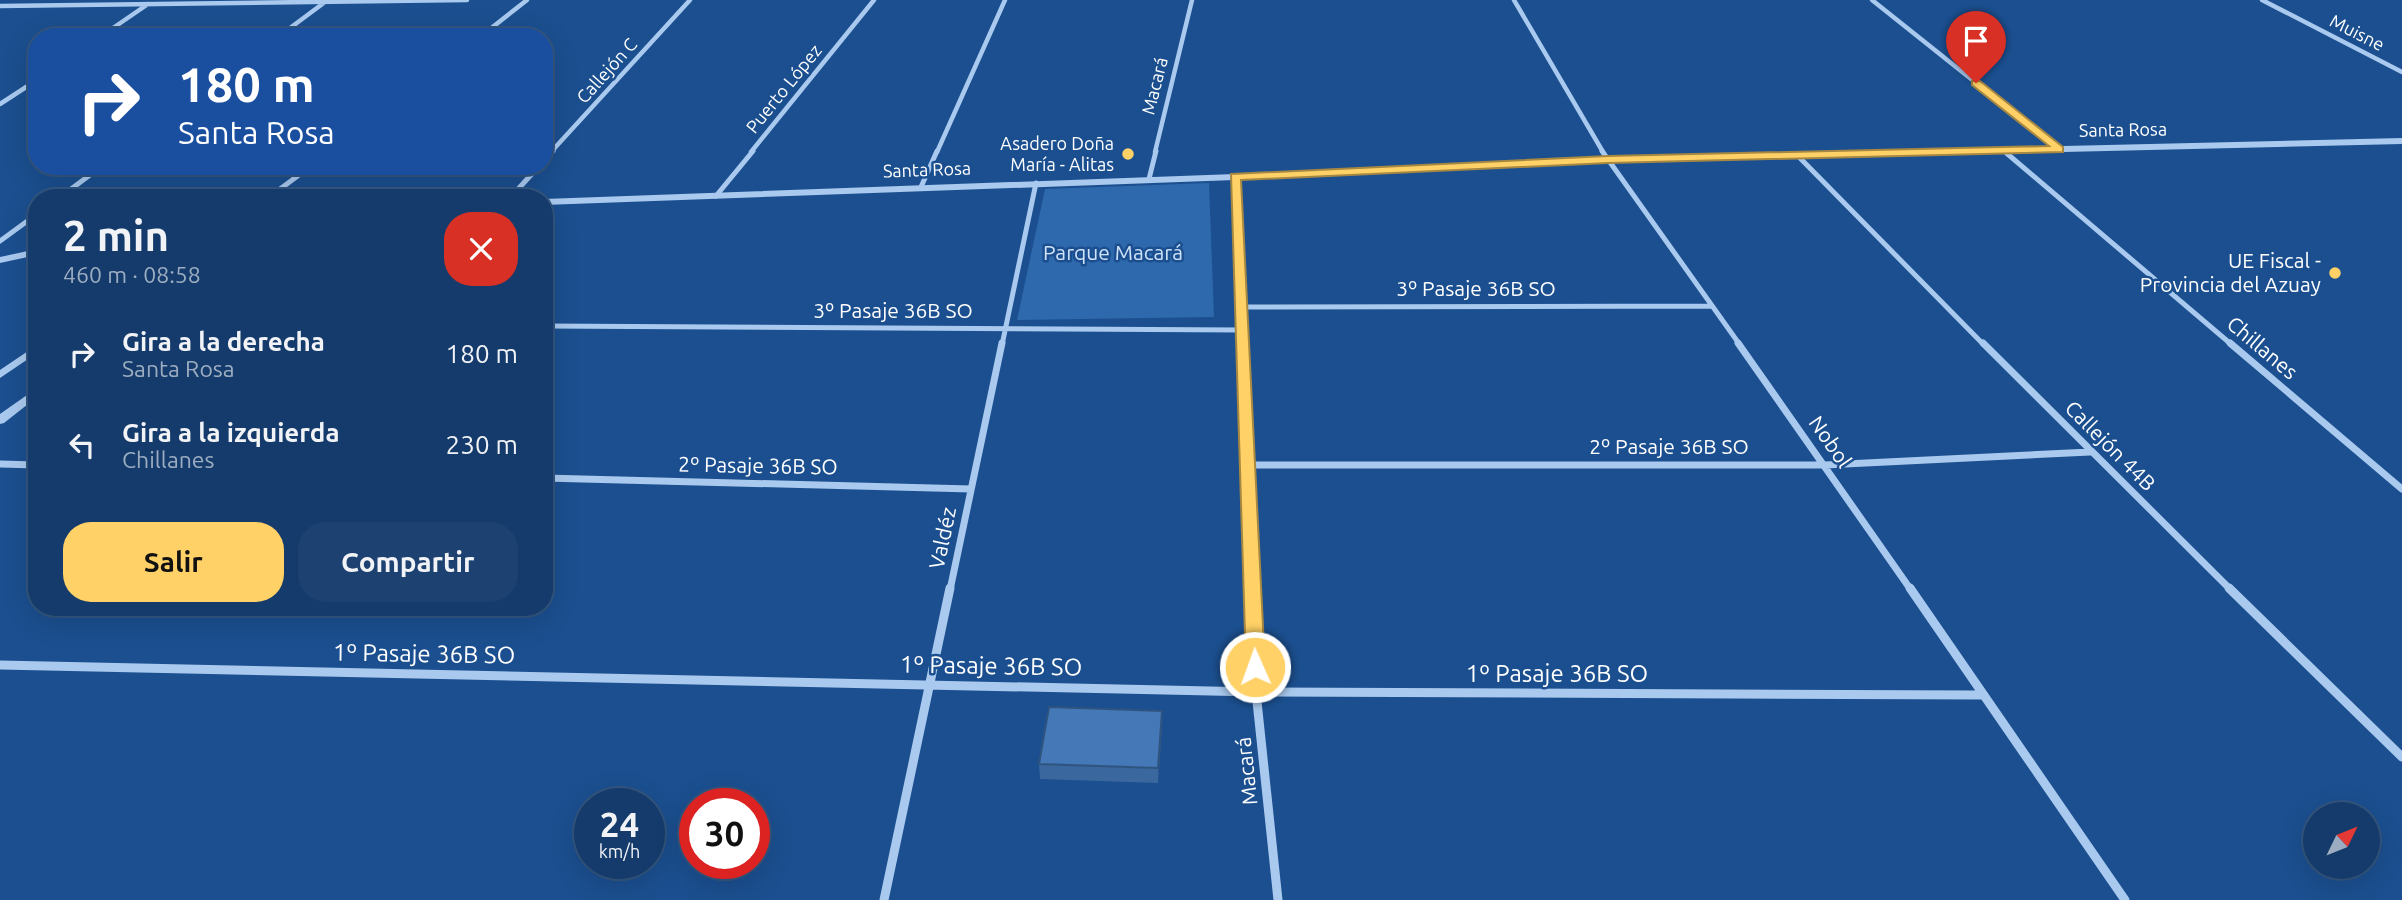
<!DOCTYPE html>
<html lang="es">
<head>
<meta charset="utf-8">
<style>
	body { margin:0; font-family:Ubuntu,sans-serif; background:#1d4271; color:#f1f3f6; height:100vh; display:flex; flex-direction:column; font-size:26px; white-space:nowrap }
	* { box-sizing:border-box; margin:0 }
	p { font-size:23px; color:#9dadc1 }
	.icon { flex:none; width:38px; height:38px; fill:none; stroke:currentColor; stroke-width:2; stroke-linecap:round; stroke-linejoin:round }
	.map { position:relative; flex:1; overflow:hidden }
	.sheet { position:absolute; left:28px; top:189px; width:525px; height:427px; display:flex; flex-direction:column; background:#143b6b; border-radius:28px; box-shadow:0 7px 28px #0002,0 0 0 2px #33557e }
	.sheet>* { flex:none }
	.banner { position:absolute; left:28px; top:28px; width:525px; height:147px; border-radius:28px; box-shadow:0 7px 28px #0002,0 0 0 2px #33557e; background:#1a4fa0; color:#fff; overflow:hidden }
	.needle { width:46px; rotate:47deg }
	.buttons { position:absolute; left:2303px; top:802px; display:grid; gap:14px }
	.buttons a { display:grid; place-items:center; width:77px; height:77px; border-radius:50%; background:#143b6b; box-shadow:0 7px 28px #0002,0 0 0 2px #33557e; font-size:35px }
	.speed { position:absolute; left:574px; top:788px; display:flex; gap:14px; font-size:35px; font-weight:700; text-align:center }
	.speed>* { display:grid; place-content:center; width:91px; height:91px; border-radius:50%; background:#143b6b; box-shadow:0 7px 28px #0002,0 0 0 2px #33557e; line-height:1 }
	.speed small { font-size:18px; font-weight:400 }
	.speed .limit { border:10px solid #d22; background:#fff; color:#111 }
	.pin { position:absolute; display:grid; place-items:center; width:60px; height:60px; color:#fff; margin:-72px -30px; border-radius:50% 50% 50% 0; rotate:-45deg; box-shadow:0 0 7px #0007 }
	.pin .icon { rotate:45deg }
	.me { position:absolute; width:77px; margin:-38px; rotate:358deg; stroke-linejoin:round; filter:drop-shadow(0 0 5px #0008) }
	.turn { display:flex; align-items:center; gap:24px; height:147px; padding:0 35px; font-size:32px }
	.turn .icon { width:91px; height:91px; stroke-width:2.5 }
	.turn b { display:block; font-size:49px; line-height:60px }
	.round { display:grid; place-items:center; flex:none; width:74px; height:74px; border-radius:28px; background:#1d4271 }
	.headline { display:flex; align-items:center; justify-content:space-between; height:119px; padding:0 35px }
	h1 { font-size:42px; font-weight:600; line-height:52px }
	.cta { display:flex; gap:14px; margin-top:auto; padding:14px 35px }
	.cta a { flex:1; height:80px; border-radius:28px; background:#ffd166; color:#111; font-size:28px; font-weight:600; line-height:80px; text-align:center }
	.cta a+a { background:#1d4271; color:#f1f3f6 }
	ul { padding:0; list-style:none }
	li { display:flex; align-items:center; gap:21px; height:91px; padding:0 35px }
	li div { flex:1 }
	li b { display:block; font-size:26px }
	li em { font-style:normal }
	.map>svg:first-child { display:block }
</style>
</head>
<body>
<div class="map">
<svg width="2402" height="900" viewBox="0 0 2402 900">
	<rect width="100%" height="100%" fill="#1b4f8f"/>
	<!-- green -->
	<path fill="#2e69ad" d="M1209,183L1214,317L1017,320L1045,189Z"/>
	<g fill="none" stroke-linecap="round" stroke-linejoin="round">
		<!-- minor-far3 -->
		<path stroke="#a9c9ee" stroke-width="4.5" d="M1514,0L1603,152
			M1872,0L2059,149
			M2262,0L2402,72
			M0,6L467,0
			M100,37L148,4
			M278,37L325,2
			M480,37L527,0
			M0,104L37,80
			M551,152L690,0
			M751,152L874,0
			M937,152L1005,0
			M1155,152L1192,0"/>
		<!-- minor-far2 -->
		<path stroke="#a9c9ee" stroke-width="5" d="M1602,151L1740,345
			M2004,151L2232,345
			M1798,156L1984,345
			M544,160L553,151
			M1235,177L1242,345
			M1149,179L1156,151
			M921,187L937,151
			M716,196L753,151
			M59,198L102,166
			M268,198L311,166
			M510,198L539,166
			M0,241L37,214
			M1240,307L1712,306
			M544,326L1241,330
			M1002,345L1036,183"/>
		<!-- minor-far1 -->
		<path stroke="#a9c9ee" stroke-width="7" d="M1242,343L1252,590
			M1738,343L1911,590
			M1983,343L2231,590
			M2230,343L2402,489
			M0,464L37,465
			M1247,465H1825L2090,452
			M544,478L971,489
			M950,590L1002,343"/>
		<!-- minor -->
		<path stroke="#a9c9ee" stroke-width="9" d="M1252,588L1256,692L1278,900
			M1910,588L2125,900
			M2229,588L2402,757
			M0,665L1256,692L1981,695
			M884,900L950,588"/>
		<!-- tertiary -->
		<path fill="#a9c9ee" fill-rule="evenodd" d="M2402,138V144L1608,163L1235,180L544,205V199L1235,174L1608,157Z
			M37,249V255L0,263V257Z
			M37,345V353L0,378V370Z
			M37,388V397L4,423L0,424V414Z"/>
	</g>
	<!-- wall -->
	<path fill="#3a679d" d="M1162,711V726L1158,783L1040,779L1039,764Z"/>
	<!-- shaded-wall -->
	<path fill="#305480" d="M1162,711V726L1158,783V768Z"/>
	<!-- building -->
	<path fill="#4478b7" stroke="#305480" stroke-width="2" d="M1049,707L1162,711L1158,768L1039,764Z"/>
	<!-- route -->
	<path fill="#ffd166" stroke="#a68842" stroke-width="2" d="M1972,81H1980L2063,147V152L1608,163L1241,180L1265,667L1262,672H1248L1246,667L1231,174L1608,156L2049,146L1972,85Z"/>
	<!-- markers -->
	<g fill="#ffd166" stroke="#1b4f8f" stroke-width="2.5">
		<circle cx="1128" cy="154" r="7"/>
		<circle cx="2335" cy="273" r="7"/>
	</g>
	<g text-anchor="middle" stroke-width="5" stroke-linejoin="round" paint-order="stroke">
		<!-- far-street labels -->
		<g font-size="18" fill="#fff" stroke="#1b4f8f">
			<text transform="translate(2357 33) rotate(27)" y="6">Muisne</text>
			<text transform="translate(607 71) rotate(-48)" y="6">Callejón C</text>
			<text transform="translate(1155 86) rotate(-76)" y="6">Macará</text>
			<text transform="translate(784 89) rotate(-51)" y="6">Puerto López</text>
			<text transform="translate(2123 130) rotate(-1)" y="6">Santa Rosa</text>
			<text transform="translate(927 170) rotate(-2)" y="6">Santa Rosa</text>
		</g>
		<!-- far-poi labels -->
		<g font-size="18" fill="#fff" stroke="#1b4f8f" text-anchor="end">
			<text x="1114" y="150">Asadero Doña<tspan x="1114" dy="21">María - Alitas</tspan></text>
		</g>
		<!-- park labels -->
		<g font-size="21" fill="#cfe3fa" stroke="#1b4f8f">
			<text x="1113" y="260">Parque Macará</text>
		</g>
		<!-- poi labels -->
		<g font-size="21" fill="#fff" stroke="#1b4f8f" text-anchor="end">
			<text x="2321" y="268">UE Fiscal -<tspan x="2321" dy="24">Provincia del Azuay</tspan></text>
		</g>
		<!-- street labels -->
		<g font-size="21" fill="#fff" stroke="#1b4f8f">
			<text x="1476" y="296">3º Pasaje 36B SO</text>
			<text x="893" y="318">3º Pasaje 36B SO</text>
			<text transform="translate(2262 348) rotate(40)" y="7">Chillanes</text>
			<text transform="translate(1830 442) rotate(55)" y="7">Nobol</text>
			<text transform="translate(2110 446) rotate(45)" y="7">Callejón 44B</text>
			<text x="1669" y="454">2º Pasaje 36B SO</text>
			<text transform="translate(758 466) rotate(1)" y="7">2º Pasaje 36B SO</text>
			<text transform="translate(943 538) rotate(-78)" y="7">Valdéz</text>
			<text transform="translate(1247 771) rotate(-96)" y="7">Macará</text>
		</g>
		<!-- near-street labels -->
		<g font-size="24" fill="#fff" stroke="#1b4f8f">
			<text transform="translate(424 654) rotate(1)" y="8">1º Pasaje 36B SO</text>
			<text transform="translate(991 666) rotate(1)" y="8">1º Pasaje 36B SO</text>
			<text x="1557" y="682">1º Pasaje 36B SO</text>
		</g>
	</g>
</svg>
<div class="buttons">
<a><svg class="needle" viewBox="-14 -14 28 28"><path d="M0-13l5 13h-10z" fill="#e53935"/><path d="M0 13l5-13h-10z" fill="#9dadc1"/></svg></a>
</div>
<div class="speed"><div>24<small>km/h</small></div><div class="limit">30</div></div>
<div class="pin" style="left:1976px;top:83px;background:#d93025"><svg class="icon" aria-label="arrive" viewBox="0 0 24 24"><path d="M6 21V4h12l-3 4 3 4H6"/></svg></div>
<svg class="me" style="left:1255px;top:667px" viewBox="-20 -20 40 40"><circle r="17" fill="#ffd166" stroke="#fff" stroke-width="3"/><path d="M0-11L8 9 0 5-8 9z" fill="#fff"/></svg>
<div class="banner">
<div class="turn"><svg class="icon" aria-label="right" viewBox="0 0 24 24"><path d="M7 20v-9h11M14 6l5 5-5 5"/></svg><div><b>180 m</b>Santa Rosa</div></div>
</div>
<section class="sheet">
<div class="headline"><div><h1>2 min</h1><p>460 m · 08:58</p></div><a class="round" style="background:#d93025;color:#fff"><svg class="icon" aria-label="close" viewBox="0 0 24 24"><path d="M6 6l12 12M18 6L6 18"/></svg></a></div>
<ul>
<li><svg class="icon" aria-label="right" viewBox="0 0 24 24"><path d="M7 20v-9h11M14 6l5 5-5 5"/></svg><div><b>Gira a la derecha</b><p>Santa Rosa</p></div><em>180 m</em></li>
<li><svg class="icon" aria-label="left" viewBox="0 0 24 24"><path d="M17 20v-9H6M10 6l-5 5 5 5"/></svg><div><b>Gira a la izquierda</b><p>Chillanes</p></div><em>230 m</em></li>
</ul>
<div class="cta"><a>Salir</a><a>Compartir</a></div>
</section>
</div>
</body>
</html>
